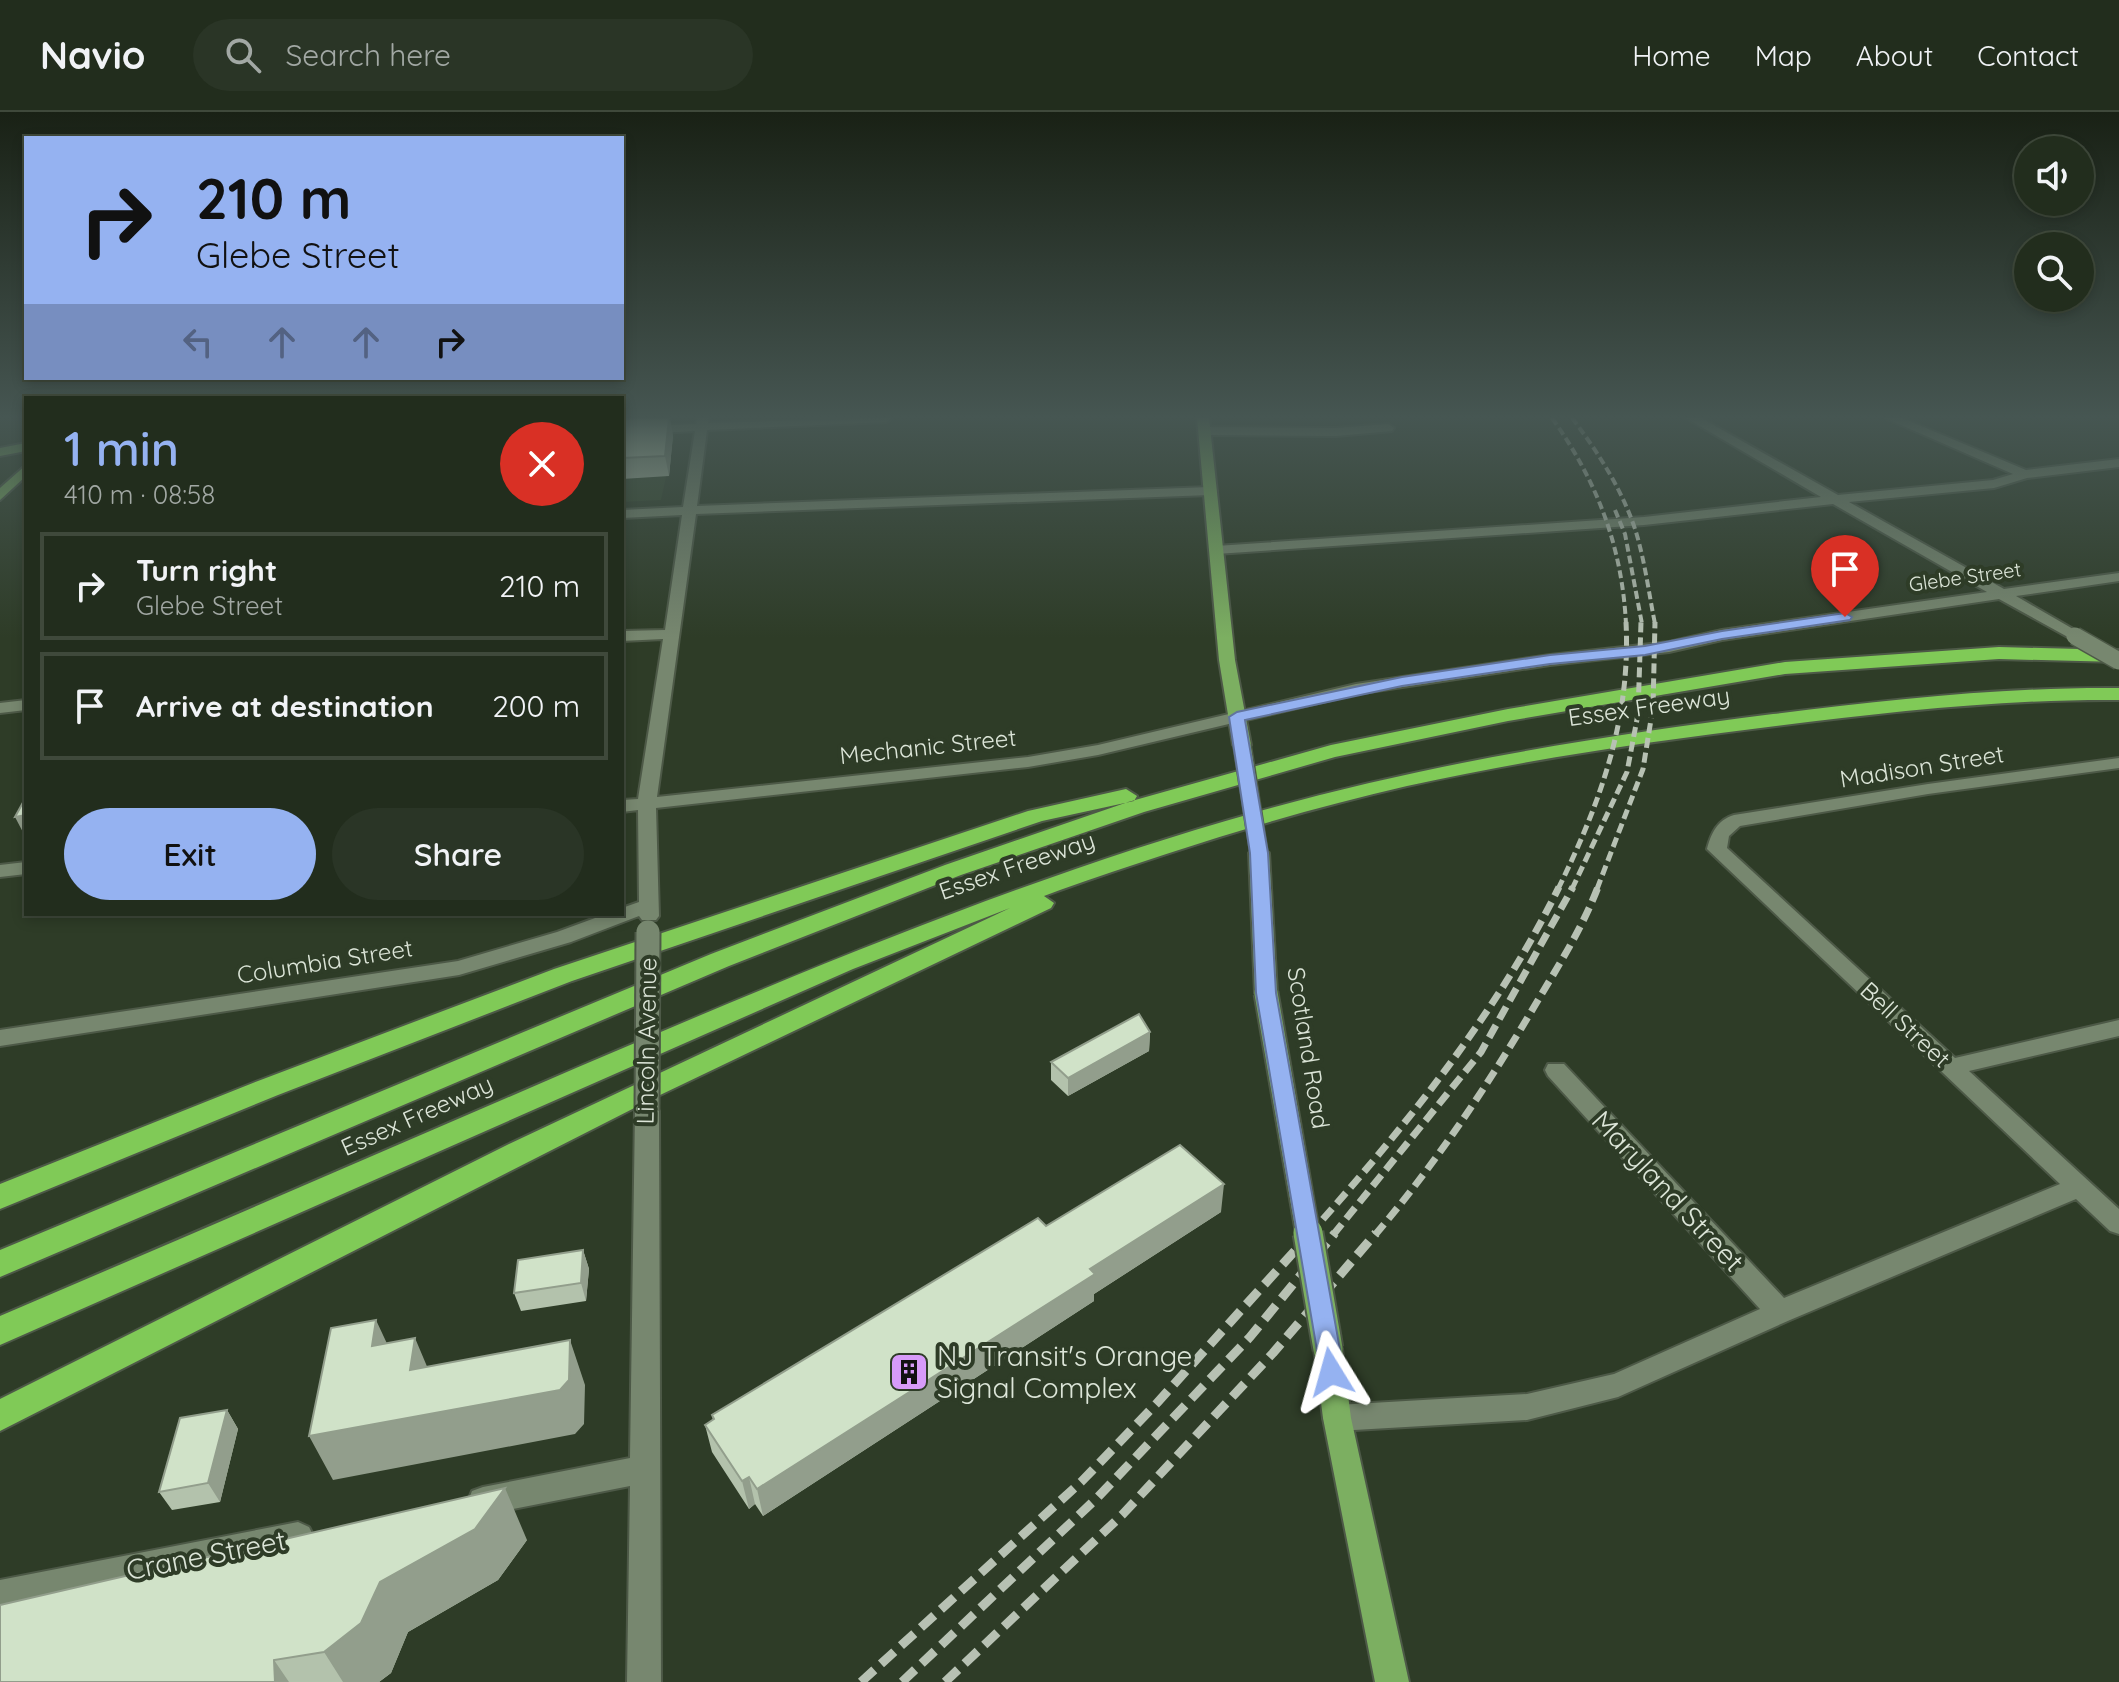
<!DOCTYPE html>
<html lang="en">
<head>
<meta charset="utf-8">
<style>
	body { margin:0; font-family:Quicksand,sans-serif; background:#2a3526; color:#f1f3f6; height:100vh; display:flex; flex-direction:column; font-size:30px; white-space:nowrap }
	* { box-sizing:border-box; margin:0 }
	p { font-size:26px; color:#a2a8a4 }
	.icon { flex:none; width:44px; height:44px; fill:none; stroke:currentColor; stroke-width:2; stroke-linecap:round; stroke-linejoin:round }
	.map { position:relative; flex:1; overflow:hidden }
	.details { position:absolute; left:24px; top:284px; width:600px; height:520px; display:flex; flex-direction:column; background:#222d1d; border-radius:0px; box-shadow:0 4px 12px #0003,0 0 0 2px #3f493b }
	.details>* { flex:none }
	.top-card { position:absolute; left:24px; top:24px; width:600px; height:244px; border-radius:0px; box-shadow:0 4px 12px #0003,0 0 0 2px #3f493b; background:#95b2f1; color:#111; overflow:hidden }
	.buttons { position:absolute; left:2014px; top:24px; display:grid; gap:16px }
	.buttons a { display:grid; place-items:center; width:80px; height:80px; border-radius:50%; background:#222d1d; box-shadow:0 4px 12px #0003,0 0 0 2px #3f493b; font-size:40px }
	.pin { position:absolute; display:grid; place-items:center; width:68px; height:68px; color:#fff; margin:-82px -34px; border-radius:50% 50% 50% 0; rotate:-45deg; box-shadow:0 0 8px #0007 }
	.pin .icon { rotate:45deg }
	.me { position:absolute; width:88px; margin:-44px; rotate:352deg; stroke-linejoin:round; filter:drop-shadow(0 0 6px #0008) }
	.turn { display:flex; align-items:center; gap:28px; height:168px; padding:0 40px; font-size:36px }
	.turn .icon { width:104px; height:104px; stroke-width:2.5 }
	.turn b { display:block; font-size:56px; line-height:68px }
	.lanes { display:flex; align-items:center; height:76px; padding:0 40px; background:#0003; justify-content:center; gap:40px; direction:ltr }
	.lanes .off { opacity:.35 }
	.round { display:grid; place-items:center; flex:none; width:84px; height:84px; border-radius:42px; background:#2a3526 }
	.overview { display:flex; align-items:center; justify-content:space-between; height:136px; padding:0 40px }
	h1 { font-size:48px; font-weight:600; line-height:60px; color:#95b2f1 }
	.button { display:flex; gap:16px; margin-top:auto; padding:16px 40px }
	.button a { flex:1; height:92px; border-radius:48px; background:#95b2f1; color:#111; font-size:32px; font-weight:600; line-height:92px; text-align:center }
	.button a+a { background:#2a3526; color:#f1f3f6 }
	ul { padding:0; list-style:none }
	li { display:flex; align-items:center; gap:24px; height:108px; margin:0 16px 12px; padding:0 24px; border:4px solid #3f493b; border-radius:0px }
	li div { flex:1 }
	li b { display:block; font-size:30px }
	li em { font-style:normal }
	header { display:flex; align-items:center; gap:48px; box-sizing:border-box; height:112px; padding:0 40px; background:#222d1d; border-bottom:2px solid #3f493b }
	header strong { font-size:38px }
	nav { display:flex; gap:44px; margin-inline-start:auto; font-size:28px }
	.search { width:560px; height:72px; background:#2a3526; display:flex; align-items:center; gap:20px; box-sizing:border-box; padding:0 28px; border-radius:44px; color:#a2a8a4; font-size:30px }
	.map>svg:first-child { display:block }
</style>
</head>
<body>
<header>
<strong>Navio</strong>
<div class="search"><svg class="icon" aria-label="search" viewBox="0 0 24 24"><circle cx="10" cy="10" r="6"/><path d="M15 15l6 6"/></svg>Search here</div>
<nav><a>Home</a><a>Map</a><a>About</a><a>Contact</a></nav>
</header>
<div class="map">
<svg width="2119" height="1570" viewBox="0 0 2119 1570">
	<rect width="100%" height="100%" fill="#2e3c27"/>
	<!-- built -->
	<path fill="#35472c" d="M675,323L661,388L622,390V325Z"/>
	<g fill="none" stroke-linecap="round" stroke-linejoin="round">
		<!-- minor casing -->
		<g stroke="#4d5947" stroke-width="4">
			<path id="minor" d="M697,306H709L708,311L892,306L886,310L707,318L697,394L1210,375L1217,379L1210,383L696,402L657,685L1028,645L1098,633L1356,572L1550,543L1669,530L1722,518L1987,480L1833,392L1644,413L1216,442L1209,438L1216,434L1644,405L1821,385L1686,306H1701L1838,383L1993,368L2013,362L1885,306H1902L2026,358L2119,347V355L2027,366L1994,376L1849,390L2004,477L2119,461V469L2016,484L2080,521L2083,524L2075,529L1999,487L1722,528L1669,540L1550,553L1356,582L1098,643L1028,655L656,696L659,804L656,808H642L639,804L571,830L459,863L0,934V918L458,849L557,820L606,802H622V796L639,790L638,698L622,700V688L638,687L663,527L622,529V519L665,518L682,403L622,406V398L683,395L695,319L622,323V315L696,312Z
				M1388,312L1394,316L1392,319L1336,324L1206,323L1200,319L1206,315L1336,316Z
				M26,588V598L0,601V591Z
				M2119,646V656L1928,682L1740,714L1729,724L1727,736L1955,946L2119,908V924L1969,959L2119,1097V1122L2110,1119L2076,1087L1790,1208L1618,1285L1527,1308L1337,1319L1327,1315L1323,1306L1327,1297L1337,1293L1527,1282L1614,1262L1760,1197L1548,964L1545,958L1548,952H1564L1784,1186L2060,1072L1707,737C1711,722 1717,708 1734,703L1928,672Z
				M26,750V762L0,765V753Z
				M647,990L655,993L659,999L661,1570H627L630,1374L483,1403L472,1399L468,1389L472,1379L483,1375L630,1346L635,999L639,993Z
				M298,1410L309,1415L314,1425L309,1435L298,1440L0,1500V1468Z"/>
		</g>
		<!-- major casing -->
		<g stroke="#4d5947" stroke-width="4">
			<path id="major" d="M1197,306H1209L1235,548L1251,633L1242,638L1233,633L1219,548Z
				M26,331V339L0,344V336Z
				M26,353V364L0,388V376Z
				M1259,735L1269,741L1277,881L1274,886H1258L1255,881L1249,741Z
				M1328,1225L1338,1229L1342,1237L1351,1306L1409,1570H1375L1323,1306L1314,1237L1318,1229Z"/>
		</g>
		<!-- highway casing -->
		<g stroke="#4d5947" stroke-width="4">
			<path id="highway" d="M1999,535L2119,538V550L1999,547L1785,562L1508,609L1335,645L1144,700L961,763L729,854L0,1165V1138L711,842L945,753L1128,690L1331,633L1508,597L1785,550Z
				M2119,576V588C2004,587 1890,600 1776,614C1653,629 1529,647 1407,674C1289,701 1174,738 1060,778L1044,784L1054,791L1051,796L658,984L0,1319V1287L507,1033L1010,796L853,857L0,1233V1204C192,1122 384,1039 576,956C799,861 1022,766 1257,700C1426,652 1599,624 1773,602C1888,588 2003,575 2119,576Z
				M1126,677L1137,684L1134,689L1042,709L572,869L278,983L0,1097V1072L258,969L554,857L1028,699Z"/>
		</g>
		<!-- minor -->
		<use href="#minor" fill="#77876f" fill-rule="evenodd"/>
		<!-- major -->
		<use href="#major" fill="#7caf61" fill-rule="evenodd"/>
		<!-- highway -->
		<use href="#highway" fill="#80ca57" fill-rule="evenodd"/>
		<!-- rail-far3 -->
		<path stroke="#b7c1b3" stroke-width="4" stroke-dasharray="8 4" stroke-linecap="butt" d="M1552,306C1597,369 1622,434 1626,512
			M1572,306C1598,340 1623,379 1636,420C1645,450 1649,482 1655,512
			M1615,398L1625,422L1642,512"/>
		<!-- rail-far2 -->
		<path stroke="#b7c1b3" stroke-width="5" stroke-dasharray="10 5" stroke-linecap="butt" d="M1558,777C1600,692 1631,607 1626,510
			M1572,777L1627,660L1638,602L1641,510
			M1597,777L1643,657L1653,595L1655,510"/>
		<!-- rail-far1 -->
		<path stroke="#b7c1b3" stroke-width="7" stroke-dasharray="14 7" stroke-linecap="butt" d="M1309,1123C1403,1017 1496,904 1559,775
			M1333,1123L1481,940L1573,775
			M1375,1123C1438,1049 1492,967 1541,883C1562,848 1583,814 1598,775"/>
		<!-- rail -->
		<path stroke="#b7c1b3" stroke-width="9" stroke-dasharray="18 9" stroke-linecap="butt" d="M861,1570L1081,1370L1157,1291L1311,1121
			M902,1570L1097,1386L1250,1225L1335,1121
			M945,1570L1122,1403L1273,1241L1376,1121"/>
		<!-- minor-bridge-far1 casing -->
		<g stroke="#4d5947" stroke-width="20" stroke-linecap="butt">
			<path id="minor-bridge-far1" d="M2075,524L2119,549"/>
		</g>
		<!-- minor-bridge casing -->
		<g stroke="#4d5947" stroke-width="27" stroke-linecap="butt">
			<path id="minor-bridge" d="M647,999L648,820"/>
		</g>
		<!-- major-bridge-far2 casing -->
		<g stroke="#4d5947" stroke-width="20" stroke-linecap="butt">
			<path id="major-bridge-far2" d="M1242,633L1259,741"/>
		</g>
		<!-- major-bridge-far1 casing -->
		<g stroke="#4d5947" stroke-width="27" stroke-linecap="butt">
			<path id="major-bridge-far1" d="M1266,881L1308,1123"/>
		</g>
		<!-- major-bridge casing -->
		<g stroke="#4d5947" stroke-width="33" stroke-linecap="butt">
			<path id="major-bridge" d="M1308,1121L1328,1237"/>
		</g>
		<!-- minor-bridge-far1 -->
		<use href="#minor-bridge-far1" stroke="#77876f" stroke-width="17"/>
		<!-- minor-bridge -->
		<use href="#minor-bridge" stroke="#77876f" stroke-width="23"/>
		<!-- major-bridge-far2 -->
		<use href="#major-bridge-far2" stroke="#7caf61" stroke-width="17"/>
		<!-- major-bridge-far1 -->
		<use href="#major-bridge-far1" stroke="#7caf61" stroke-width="23"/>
		<!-- major-bridge -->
		<use href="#major-bridge" stroke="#7caf61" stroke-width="29"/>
	</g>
	<!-- wall -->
	<path fill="#b3c2ac" d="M622,307L673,323L669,364L622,367Z
		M1150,920L1149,939L1068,984L1051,968V950Z
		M1221,1100L1094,1182V1189L763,1404L755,1392L749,1397L712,1340L705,1313L713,1308L712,1303L1046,1114Z
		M583,1138L589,1157L586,1189L521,1199L514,1181Z
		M227,1298L238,1317L220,1390L172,1398L159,1380Z
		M527,1428L498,1468L408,1520L391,1561L379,1570H0Z"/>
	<!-- shaded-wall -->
	<path fill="#929e8c" d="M670,306L673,323L669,364L665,344Z
		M622,528L625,542L622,559Z
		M26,703V726L15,705Z
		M1150,920L1149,939L1068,984V966Z
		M1224,1072L1221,1100L1094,1182V1189L763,1404L757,1377L1090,1157Z
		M583,1138L589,1157L586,1189L581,1171Z
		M376,1208L397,1253L372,1234Z
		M415,1226L434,1271L570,1228L585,1273L584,1312L575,1322L333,1368L309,1324Z
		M227,1298L238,1317L220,1390L208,1371Z
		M749,1365L755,1392L749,1397L742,1369Z
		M505,1376L527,1428L498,1468L408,1520L391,1561L379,1570H343L324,1540L380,1470Z
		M274,1548L289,1570H275Z"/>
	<!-- building -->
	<path fill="#d0e2c8" stroke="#929e8c" stroke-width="2" d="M634,306H669L665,344L622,346V307Z
		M26,685V703L15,705Z
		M1139,902L1150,920L1068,966L1051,950Z
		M1180,1033L1224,1072L1090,1157L1095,1162L757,1377L749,1365L742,1369L705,1313L714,1307L712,1303L1038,1106L1046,1114Z
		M583,1138L581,1171L514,1181L518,1148Z
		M376,1208L372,1234L415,1226L410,1258L570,1228L569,1268L560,1278L309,1324L331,1216Z
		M227,1298L208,1371L159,1380L180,1306Z
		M505,1376L475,1417L380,1470L361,1511L324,1540L274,1548L275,1570H0V1493Z"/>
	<!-- sky -->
	<linearGradient id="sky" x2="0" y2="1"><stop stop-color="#192115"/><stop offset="0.58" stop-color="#465652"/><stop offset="1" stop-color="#465652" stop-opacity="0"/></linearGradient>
	<rect width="2119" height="526" fill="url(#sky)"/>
	<!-- route -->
	<path fill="#95b2f1" stroke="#61749d" stroke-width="2" d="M1845,501L1852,505L1850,508L1722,527L1645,543L1550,552L1402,574L1245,608L1268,741L1276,881L1344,1260L1340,1268L1331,1271L1322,1268L1256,881L1250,741L1229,605L1237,600L1402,565L1550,543L1645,534L1722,519Z"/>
	<!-- icons -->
	<defs>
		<g id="building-square" transform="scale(2)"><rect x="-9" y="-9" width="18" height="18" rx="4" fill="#d79bf9" stroke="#2e3c27"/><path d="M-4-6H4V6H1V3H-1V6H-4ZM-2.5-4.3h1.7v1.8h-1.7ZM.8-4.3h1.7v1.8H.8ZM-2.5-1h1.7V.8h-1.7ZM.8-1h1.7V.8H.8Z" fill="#111"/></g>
	</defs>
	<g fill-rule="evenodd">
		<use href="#building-square" x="909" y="1260"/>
	</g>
	<g text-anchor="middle" stroke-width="8" stroke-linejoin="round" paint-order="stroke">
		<!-- far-street labels -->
		<g font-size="20" fill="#dce5d8" stroke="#2e3c27">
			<text transform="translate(1965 465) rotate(-8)" y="7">Glebe Street</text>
		</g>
		<!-- street labels -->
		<g font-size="24" fill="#dce5d8" stroke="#2e3c27">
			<text transform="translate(1649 595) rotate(-8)" y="8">Essex Freeway</text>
			<text transform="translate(928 635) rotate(-6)" y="8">Mechanic Street</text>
			<text transform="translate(1922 655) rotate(-9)" y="8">Madison Street</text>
			<text transform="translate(1017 754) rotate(-19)" y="8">Essex Freeway</text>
			<text transform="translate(325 850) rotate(-9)" y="8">Columbia Street</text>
			<text transform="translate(1905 913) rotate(43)" y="8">Bell Street</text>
			<text transform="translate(647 929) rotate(-89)" y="8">Lincoln Avenue</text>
			<text transform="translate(1308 936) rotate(81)" y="8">Scotland Road</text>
			<text transform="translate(417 1004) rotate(-24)" y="8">Essex Freeway</text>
		</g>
		<!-- near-street labels -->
		<g font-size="28" fill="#dce5d8" stroke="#2e3c27">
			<text transform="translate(1668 1079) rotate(47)" y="10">Maryland Street</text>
			<text transform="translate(206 1443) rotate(-11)" y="10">Crane Street</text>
		</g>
		<!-- near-poi labels -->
		<g font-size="28" fill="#dce5d8" stroke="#2e3c27" text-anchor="start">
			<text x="937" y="1254">NJ Transit's Orange<tspan x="937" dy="32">Signal Complex</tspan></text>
		</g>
	</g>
</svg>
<div class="buttons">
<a><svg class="icon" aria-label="sound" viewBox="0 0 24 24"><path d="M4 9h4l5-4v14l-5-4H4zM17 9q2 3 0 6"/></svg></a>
<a><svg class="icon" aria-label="search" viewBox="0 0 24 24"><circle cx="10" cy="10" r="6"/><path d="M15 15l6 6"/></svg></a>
</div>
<div class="pin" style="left:1845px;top:505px;background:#d93025"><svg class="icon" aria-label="arrive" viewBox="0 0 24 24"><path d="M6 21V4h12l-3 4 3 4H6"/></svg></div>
<svg class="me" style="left:1331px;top:1260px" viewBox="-20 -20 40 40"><path d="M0-17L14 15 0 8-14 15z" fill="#95b2f1" stroke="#fff" stroke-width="4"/></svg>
<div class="top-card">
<div class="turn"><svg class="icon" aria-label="right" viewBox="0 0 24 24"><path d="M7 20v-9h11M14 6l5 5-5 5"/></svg><div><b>210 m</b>Glebe Street</div></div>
<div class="lanes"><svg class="icon off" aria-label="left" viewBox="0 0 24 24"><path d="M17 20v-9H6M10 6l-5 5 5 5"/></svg><svg class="icon off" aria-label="ahead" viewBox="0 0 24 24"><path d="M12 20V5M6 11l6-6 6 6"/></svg><svg class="icon off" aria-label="ahead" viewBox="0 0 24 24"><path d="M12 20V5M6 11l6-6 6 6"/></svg><svg class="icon" aria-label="right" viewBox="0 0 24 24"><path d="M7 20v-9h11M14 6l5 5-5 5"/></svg></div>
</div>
<section class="details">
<div class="overview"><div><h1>1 min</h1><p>410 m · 08:58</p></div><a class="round" style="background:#d93025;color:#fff"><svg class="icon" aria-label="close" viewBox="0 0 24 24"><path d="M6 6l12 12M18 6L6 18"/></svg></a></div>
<ul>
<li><svg class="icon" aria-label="right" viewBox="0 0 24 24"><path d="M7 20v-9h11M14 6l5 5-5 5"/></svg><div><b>Turn right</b><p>Glebe Street</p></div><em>210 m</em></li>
<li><svg class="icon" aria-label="arrive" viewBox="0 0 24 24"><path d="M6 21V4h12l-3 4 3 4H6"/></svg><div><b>Arrive at destination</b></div><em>200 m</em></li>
</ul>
<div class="button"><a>Exit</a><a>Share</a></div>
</section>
</div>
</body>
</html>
